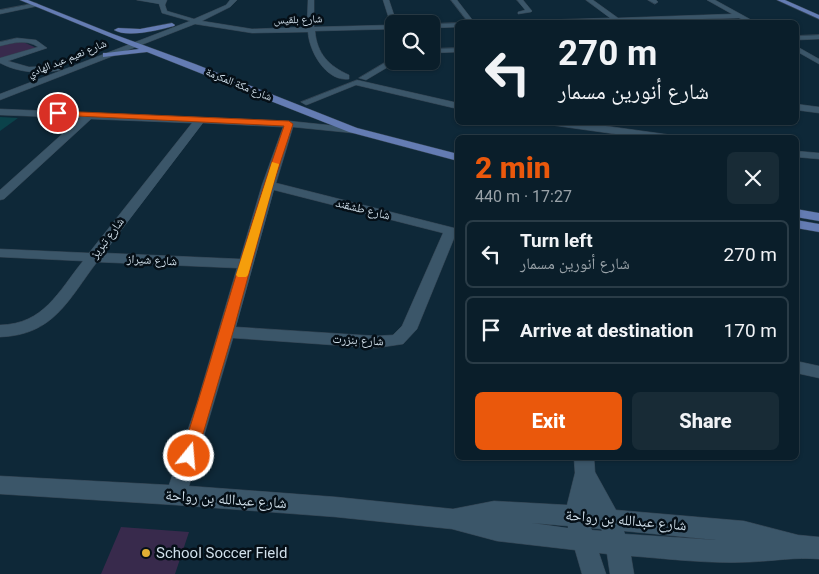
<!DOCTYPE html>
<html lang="en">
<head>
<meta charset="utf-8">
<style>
	body { margin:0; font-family:Roboto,"Noto Naskh Arabic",sans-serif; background:#182b36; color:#f1f3f6; height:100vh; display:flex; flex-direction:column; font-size:19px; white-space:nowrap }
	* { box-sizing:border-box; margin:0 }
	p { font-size:16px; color:#99a2a8 }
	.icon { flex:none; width:28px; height:28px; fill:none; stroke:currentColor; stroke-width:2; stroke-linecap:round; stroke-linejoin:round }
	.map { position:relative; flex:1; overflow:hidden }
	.panel { position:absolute; left:455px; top:135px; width:344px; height:325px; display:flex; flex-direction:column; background:#0a1e2a; border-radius:8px; box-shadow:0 1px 4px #0004,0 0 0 1px #2a3c47 }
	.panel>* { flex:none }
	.hud { position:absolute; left:455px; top:20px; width:344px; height:105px; border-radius:8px; box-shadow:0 1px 4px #0004,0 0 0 1px #2a3c47; background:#0a1e2a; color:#f1f3f6; overflow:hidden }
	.fabs { position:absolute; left:385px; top:15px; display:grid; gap:10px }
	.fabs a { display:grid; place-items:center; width:55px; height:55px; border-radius:8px; background:#0a1e2a; box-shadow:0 1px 4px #0004,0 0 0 1px #2a3c47; font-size:25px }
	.pin { position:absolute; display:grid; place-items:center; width:42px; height:42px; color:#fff; margin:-21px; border:2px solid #fff; border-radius:50%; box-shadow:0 1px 5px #0007 }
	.me { position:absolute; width:55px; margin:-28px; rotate:17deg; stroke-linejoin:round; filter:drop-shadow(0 0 4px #0008) }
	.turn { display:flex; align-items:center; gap:18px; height:105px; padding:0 20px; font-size:22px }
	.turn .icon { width:65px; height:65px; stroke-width:2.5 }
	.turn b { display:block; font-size:35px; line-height:42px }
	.round { display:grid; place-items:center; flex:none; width:52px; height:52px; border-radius:8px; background:#182b36 }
	.summary { display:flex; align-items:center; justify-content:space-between; height:85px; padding:0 20px }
	h1 { font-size:30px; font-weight:800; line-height:38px; color:#ea580c }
	.primary-button { display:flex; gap:10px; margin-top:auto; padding:10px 20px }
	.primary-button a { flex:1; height:58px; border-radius:8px; background:#ea580c; color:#fff; font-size:20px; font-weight:800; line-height:58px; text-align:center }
	.primary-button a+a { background:#182b36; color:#f1f3f6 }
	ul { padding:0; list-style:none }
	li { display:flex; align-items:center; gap:15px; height:68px; margin:0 10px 8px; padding:0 10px; border:2px solid #2a3c47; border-radius:8px }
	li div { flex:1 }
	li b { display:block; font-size:19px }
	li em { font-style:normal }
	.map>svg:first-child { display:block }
</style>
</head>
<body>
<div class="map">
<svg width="819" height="574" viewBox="0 0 819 574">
	<rect width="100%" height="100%" fill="#0e2838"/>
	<!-- green -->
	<path fill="#382a4c" d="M21,41L39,49L0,59V45Z
		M121,527L189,532L175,574H101Z"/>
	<!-- building -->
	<path fill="#0b424a" d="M0,117L18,118L0,131Z"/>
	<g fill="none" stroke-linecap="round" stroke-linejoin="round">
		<!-- minor casing -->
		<g stroke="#324250" stroke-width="1">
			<path id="minor" d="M137,0H167L165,5L167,11L194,19L226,5L230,0H237L230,7L202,21L252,29L307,27L308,0H314V27L391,25L383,0H389L397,24H394V29L315,31C317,54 329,66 349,75V79C326,82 309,51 308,32L252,33L195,24L0,100V94L190,21L162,13L159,4Z
				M451,0H457L474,22H468Z
				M517,0H523L532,11L531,12L518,14V12L525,10Z
				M586,0H593L618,18L732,14L707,0H715L755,22H748L739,18L595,22H541L544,20L610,18Z
				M648,0H656L658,2L655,4Z
				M36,3L38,4V6L0,14V10Z
				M458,23V27L431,28V24Z
				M819,35V39L796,40V36Z
				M17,38L36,40L47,48L8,61L29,67L58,66H61V70C40,74 19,73 0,63V58L38,47C26,39 13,43 0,46V42Z
				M796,46L819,59V64L796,51Z
				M458,48V52L431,53V49Z
				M391,59L398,61L366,80L359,78Z
				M357,80L458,103V109L356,85L309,104L306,105L301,102Z
				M796,104L819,107V113L796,110Z
				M0,109L289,121L357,128V132L353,133L293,127L276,183L458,229V237L455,236L417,329L403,344L376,348L233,338L189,486L336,497L453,509L494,501L567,505L575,473L574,458H594L595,472L616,510L744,521L798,535L819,537V559C795,557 774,561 750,562C710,564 670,559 631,556L634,574H610L607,554L599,553L606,574H582L575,550L497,541L452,529L336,517L176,505L0,494V476L169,485L197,403L237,268L97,262C68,300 54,335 0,337V325C44,324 58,292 83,261L0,257V249L89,253L192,123L91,119L4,199L0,200V190L80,118L0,115ZM203,123L283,127L262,185L240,259L104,253ZM274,190L443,233L402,326L393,335L376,336L236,327ZM532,523L568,526V528ZM591,528L601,529L602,531L592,530ZM624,531L716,540L625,534Z
				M546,122H577L671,135L676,138H644L551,125Z
				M796,151L819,153V159L796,157Z
				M796,361L819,366V378L796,373Z"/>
		</g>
		<!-- major casing -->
		<g stroke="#324250" stroke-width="1">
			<path id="major" d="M20,0H28L113,34L195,64L357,128L458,154V161L349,132L147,52L103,57V53H106L139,49Z
				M777,0H785L819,15V19Z
				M172,23L175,25L174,26C160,30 127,38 114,30L118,28L140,29Z
				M796,209L819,213V221L796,217Z
				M796,220L819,224V232L796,228Z"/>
		</g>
		<!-- minor -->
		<use href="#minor" fill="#3b5669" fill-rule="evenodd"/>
		<!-- major -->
		<use href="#major" fill="#647cb3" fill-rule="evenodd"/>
	</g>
	<!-- route -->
	<path fill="#ea580c" stroke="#983908" d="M58,111L289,121L293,124L273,185L233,332L195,461L189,463L184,461L181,456C216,346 246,235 284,126L56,115V112Z"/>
	<!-- slow -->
	<path fill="#f59e0b" d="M272,162L279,164L248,275L246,277H238L236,275Z"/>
	<!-- markers -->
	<circle fill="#e0b034" stroke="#050f17" stroke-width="2" cx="146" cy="553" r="5"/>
	<g text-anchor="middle" stroke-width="5" stroke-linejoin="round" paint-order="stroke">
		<!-- far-street labels -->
		<g font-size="11" fill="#d0dfea" stroke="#050f17">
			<text transform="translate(298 19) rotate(-2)" y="4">شارع بلقيس</text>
			<text transform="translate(67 58) rotate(-22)" y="4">شارع نعيم عبد الهادي</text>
			<text transform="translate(239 84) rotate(22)" y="4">شارع مكة المكرمة</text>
		</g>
		<!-- street labels -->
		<g font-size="12" fill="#d0dfea" stroke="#050f17">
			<text transform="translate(363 209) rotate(14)" y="4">شارع طشقند</text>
			<text transform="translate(107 238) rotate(-53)" y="4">شارع تبريز</text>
			<text transform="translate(152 260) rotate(3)" y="4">شارع شيراز</text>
			<text transform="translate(358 340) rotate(3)" y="4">شارع بنزرت</text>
		</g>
		<!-- near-street labels -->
		<g font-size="15" fill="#d0dfea" stroke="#050f17">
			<text transform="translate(226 499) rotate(4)" y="5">شارع عبدالله بن رواحة</text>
			<text transform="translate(626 520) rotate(5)" y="5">شارع عبدالله بن رواحة</text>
		</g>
		<!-- near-poi labels -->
		<g font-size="15" fill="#d0dfea" stroke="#050f17" text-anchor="start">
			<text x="156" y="558">School Soccer Field</text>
		</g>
	</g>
</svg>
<div class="fabs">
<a><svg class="icon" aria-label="search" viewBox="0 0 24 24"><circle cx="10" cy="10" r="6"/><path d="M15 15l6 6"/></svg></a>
</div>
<div class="pin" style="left:58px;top:113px;background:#d93025"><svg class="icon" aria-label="arrive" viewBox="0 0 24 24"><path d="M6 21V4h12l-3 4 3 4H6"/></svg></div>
<svg class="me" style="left:189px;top:456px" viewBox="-20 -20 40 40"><circle r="17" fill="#ea580c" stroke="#fff" stroke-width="3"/><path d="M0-11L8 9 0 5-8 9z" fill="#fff"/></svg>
<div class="hud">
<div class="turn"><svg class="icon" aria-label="left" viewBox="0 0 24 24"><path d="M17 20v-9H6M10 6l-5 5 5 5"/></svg><div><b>270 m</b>شارع أنورين مسمار</div></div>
</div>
<section class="panel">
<div class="summary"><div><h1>2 min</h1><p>440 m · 17:27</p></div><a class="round"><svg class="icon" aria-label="close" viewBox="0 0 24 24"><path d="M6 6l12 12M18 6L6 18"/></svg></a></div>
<ul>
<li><svg class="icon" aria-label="left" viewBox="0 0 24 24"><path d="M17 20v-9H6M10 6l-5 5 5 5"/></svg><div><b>Turn left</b><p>شارع أنورين مسمار</p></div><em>270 m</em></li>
<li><svg class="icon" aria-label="arrive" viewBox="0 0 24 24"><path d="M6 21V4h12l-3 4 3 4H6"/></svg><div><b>Arrive at destination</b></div><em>170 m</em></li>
</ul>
<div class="primary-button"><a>Exit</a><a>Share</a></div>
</section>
</div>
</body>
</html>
